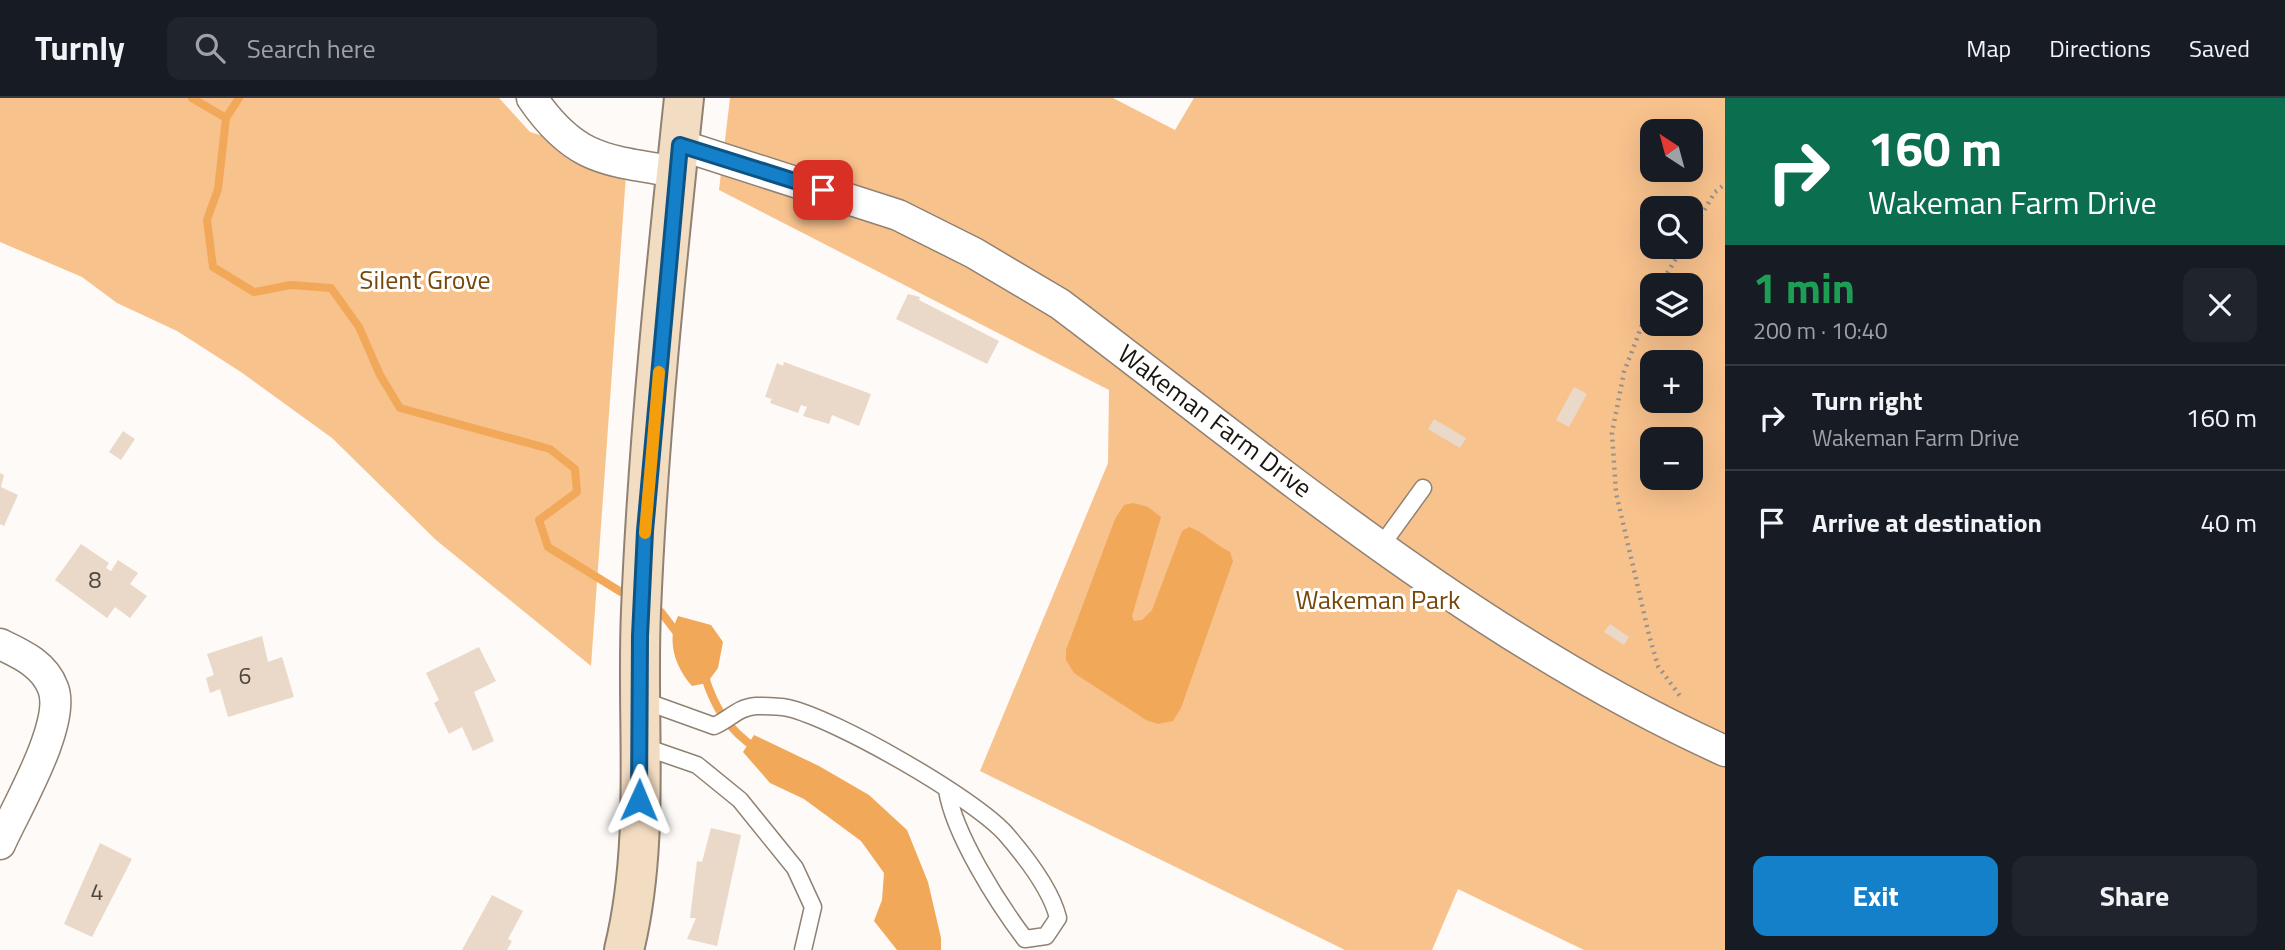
<!DOCTYPE html>
<html lang="en">
<head>
<meta charset="utf-8">
<style>
	body { margin:0; font-family:"Titillium Web",sans-serif; background:#20242c; color:#f1f3f6; height:100vh; display:flex; flex-direction:column; font-size:26px; white-space:nowrap }
	* { box-sizing:border-box; margin:0 }
	p { font-size:23px; color:#9ea1a6 }
	.icon { flex:none; width:38px; height:38px; fill:none; stroke:currentColor; stroke-width:2; stroke-linecap:round; stroke-linejoin:round }
	.map { position:relative; flex:1; overflow:hidden }
	.drawer { display:flex; flex-direction:column; background:#171b24; width:560px }
	.drawer>* { flex:none }
	.guide { background:#0b6e4f; color:#fff; overflow:hidden }
	.needle { width:46px; rotate:324deg }
	.tools { position:absolute; left:1640px; top:21px; display:grid; gap:14px }
	.tools a { display:grid; place-items:center; width:63px; height:63px; border-radius:14px; background:#171b24; box-shadow:0 7px 28px #0002; font-size:35px }
	.pin { position:absolute; display:grid; place-items:center; width:60px; height:60px; color:#fff; margin:-30px; border-radius:14px; box-shadow:0 4px 10px #0006 }
	.me { position:absolute; width:77px; margin:-38px; rotate:1deg; stroke-linejoin:round; filter:drop-shadow(0 0 5px #0008) }
	.turn { display:flex; align-items:center; gap:24px; height:147px; padding:0 28px; font-size:32px }
	.turn .icon { width:91px; height:91px; stroke-width:2.5 }
	.turn b { display:block; font-size:49px; line-height:60px }
	.round { display:grid; place-items:center; flex:none; width:74px; height:74px; border-radius:14px; background:#20242c }
	.summary { display:flex; align-items:center; justify-content:space-between; height:119px; padding:0 28px }
	h1 { font-size:42px; font-weight:700; line-height:52px; color:#1e9e55 }
	.action { display:flex; gap:14px; margin-top:auto; padding:14px 28px }
	.action a { flex:1; height:80px; border-radius:14px; background:#1480ca; color:#fff; font-size:28px; font-weight:700; line-height:80px; text-align:center }
	.action a+a { background:#20242c; color:#f1f3f6 }
	ul { padding:0; list-style:none }
	li { display:flex; align-items:center; gap:21px; height:105px; padding:0 28px; border-top:2px solid #363941 }
	li div { flex:1 }
	li b { display:block; font-size:26px }
	li em { font-style:normal }
	header { display:flex; align-items:center; gap:42px; box-sizing:border-box; height:98px; padding:0 35px; background:#171b24; border-bottom:2px solid #363941 }
	header strong { font-size:33px }
	nav { display:flex; gap:38px; margin-inline-start:auto; font-size:24px }
	.search { width:490px; height:63px; background:#20242c; display:flex; align-items:center; gap:18px; box-sizing:border-box; padding:0 24px; border-radius:14px; color:#9ea1a6; font-size:26px }
	main { display:flex; flex:1; min-height:0 }
	.map>svg:first-child { display:block }
</style>
</head>
<body>
<header>
<strong>Turnly</strong>
<div class="search"><svg class="icon" aria-label="search" viewBox="0 0 24 24"><circle cx="10" cy="10" r="6"/><path d="M15 15l6 6"/></svg>Search here</div>
<nav><a>Map</a><a>Directions</a><a>Saved</a></nav>
</header>
<main>
<div class="map">
<svg width="1725" height="852" viewBox="0 0 1725 852">
	<rect width="100%" height="100%" fill="#fdfaf7"/>
	<!-- green -->
	<path fill="#f8c28d" fill-rule="evenodd" d="M0,0H499L530,34L627,63L591,568L436,442L332,340L241,274L177,233L117,205L82,179L0,144Z
		M730,0H1113L1175,32L1194,0H1725V852H1584L1458,791L1432,852H1345L980,673L1108,365L1109,292L719,92ZM1652,33H1690V72H1652ZM1652,110H1690V149H1652ZM1652,187H1690V226H1652ZM1652,264H1690V303H1652ZM1652,341H1690V380H1652Z"/>
	<!-- water -->
	<path fill="#f1a859" d="M1133,405L1148,409L1161,419L1132,518L1134,523L1142,522L1152,512L1182,433L1189,429C1204,434 1215,447 1230,454L1233,463L1181,610L1173,623L1158,626L1146,622L1074,575L1066,562V552L1115,421L1124,407Z
		M678,518L711,527L723,544L718,570L707,585L692,588C675,569 666,543 678,518Z
		M754,637L819,668L869,697L907,732L928,784L941,840V852H897L874,823L882,802L884,775L861,743L804,701L770,685L743,654Z"/>
	<g fill="none" stroke-linecap="round" stroke-linejoin="round">
		<!-- stream -->
		<path stroke="#f1a859" stroke-width="8" d="M192,0L226,20
			M239,0L226,20L218,91L207,122L213,169L254,194L291,187L331,190L359,229L380,277L400,310L550,351L575,371L577,394L539,422L548,449L621,494
			M661,514L680,539
			M704,576C714,609 728,632 757,651"/>
	</g>
	<!-- building -->
	<path fill="#ead9c9" d="M908,196L920,199L919,202L999,243L987,266L896,221Z
		M784,264L871,296L859,328L832,317L829,326L803,318L807,309L801,307L798,315L770,305L772,301L765,299L777,265L783,268Z
		M1574,289L1587,296L1569,329L1556,322Z
		M1434,321L1466,340L1460,350L1428,331Z
		M123,333L135,341L121,362L109,354Z
		M0,375L4,377L1,389L18,397L4,428L0,426Z
		M81,446L109,465L106,470L111,473L118,462L138,475L130,486L147,498L130,520L115,509L107,520L55,482Z
		M1610,526L1629,539L1624,547L1604,534Z
		M262,538L268,564L282,559L294,599L228,619L220,591L210,595L206,580L214,577L207,556Z
		M479,549L496,583L474,594L494,643L473,653L462,629L449,636L434,605L439,602L426,575Z
		M711,730L741,737L717,848L687,841L696,820H690L697,763L702,764Z
		M100,745L132,761L92,839L64,826Z
		M492,797L523,813L508,841L512,843L507,852H462Z"/>
	<g fill="none" stroke-linecap="round" stroke-linejoin="round">
		<!-- lane casing -->
		<g stroke="#908172" stroke-width="19">
			<path id="lane" d="M1381,448L1423,390
				M639,601L714,628C729,622 738,609 756,608C766,608 778,608 788,610C836,621 972,699 1005,735C1025,758 1051,791 1058,820L1046,838L1025,841C997,804 954,736 947,692
				M642,648L697,667L740,702L795,770L813,809L803,852"/>
		</g>
		<!-- street casing -->
		<g stroke="#908172" stroke-width="33">
			<path id="street" d="M532,0C575,63 606,62 677,74
				M680,47L898,117L974,155L1060,206C1272,366 1481,543 1725,653
				M0,546C21,556 44,566 53,590C67,625 15,712 0,746"/>
		</g>
		<!-- secondary casing -->
		<g stroke="#908172" stroke-width="42">
			<path id="secondary" d="M624,852C651,742 636,625 641,513C648,342 666,170 684,0"/>
		</g>
		<!-- path -->
		<path stroke="#96928e" stroke-width="4.5" stroke-dasharray="2 5" stroke-linecap="butt" d="M1690,136L1715,94L1725,86
			M1660,187L1683,149
			M1652,201L1624,274L1612,335L1616,395L1649,537L1658,568L1680,598"/>
		<!-- lane -->
		<use href="#lane" stroke="#fff" stroke-width="16"/>
		<!-- street -->
		<use href="#street" stroke="#fff" stroke-width="30"/>
		<!-- secondary -->
		<use href="#secondary" stroke="#f2dcc2" stroke-width="38"/>
	</g>
	<g fill="none" stroke-linecap="round" stroke-linejoin="round">
		<!-- route casing -->
		<g stroke="#0d5383" stroke-width="18">
			<path id="route" d="M639,702L640,538L645,433L680,47L823,92"/>
		</g>
		<!-- route -->
		<use href="#route" stroke="#1480ca" stroke-width="12"/>
		<!-- slow -->
		<path stroke="#f59e0b" stroke-width="12" d="M645,435L659,274"/>
	</g>
	<g text-anchor="middle" stroke-width="6" stroke-linejoin="round" paint-order="stroke">
		<!-- number labels -->
		<g font-size="23" fill="#4f463e">
			<text x="95" y="490">8</text>
			<text x="245" y="586">6</text>
			<text x="97" y="802">4</text>
		</g>
		<!-- park labels -->
		<g font-size="26" fill="#764708" stroke="#fff">
			<text x="425" y="191">Silent Grove</text>
			<text x="1378" y="511">Wakeman Park</text>
		</g>
		<!-- street labels -->
		<g font-size="26" fill="#1b150f" stroke="#fff">
			<text transform="translate(1215 323) rotate(37)" y="9">Wakeman Farm Drive</text>
		</g>
	</g>
</svg>
<div class="tools">
<a><svg class="needle" viewBox="-14 -14 28 28"><path d="M0-13l5 13h-10z" fill="#e53935"/><path d="M0 13l5-13h-10z" fill="#9ea1a6"/></svg></a>
<a><svg class="icon" aria-label="search" viewBox="0 0 24 24"><circle cx="10" cy="10" r="6"/><path d="M15 15l6 6"/></svg></a>
<a><svg class="icon" aria-label="layers" viewBox="0 0 24 24"><path d="M12 4l9 5-9 5-9-5zM3 14l9 5 9-5"/></svg></a>
<a>+</a>
<a>−</a>
</div>
<div class="pin" style="left:823px;top:92px;background:#d93025"><svg class="icon" aria-label="arrive" viewBox="0 0 24 24"><path d="M6 21V4h12l-3 4 3 4H6"/></svg></div>
<svg class="me" style="left:639px;top:702px" viewBox="-20 -20 40 40"><path d="M0-17L14 15 0 8-14 15z" fill="#1480ca" stroke="#fff" stroke-width="4"/></svg>
</div>
<section class="drawer">
<div class="guide">
<div class="turn"><svg class="icon" aria-label="right" viewBox="0 0 24 24"><path d="M7 20v-9h11M14 6l5 5-5 5"/></svg><div><b>160 m</b>Wakeman Farm Drive</div></div>
</div>
<div class="summary"><div><h1>1 min</h1><p>200 m · 10:40</p></div><a class="round"><svg class="icon" aria-label="close" viewBox="0 0 24 24"><path d="M6 6l12 12M18 6L6 18"/></svg></a></div>
<ul>
<li><svg class="icon" aria-label="right" viewBox="0 0 24 24"><path d="M7 20v-9h11M14 6l5 5-5 5"/></svg><div><b>Turn right</b><p>Wakeman Farm Drive</p></div><em>160 m</em></li>
<li><svg class="icon" aria-label="arrive" viewBox="0 0 24 24"><path d="M6 21V4h12l-3 4 3 4H6"/></svg><div><b>Arrive at destination</b></div><em>40 m</em></li>
</ul>
<div class="action"><a>Exit</a><a>Share</a></div>
</section>
</main>
</body>
</html>
